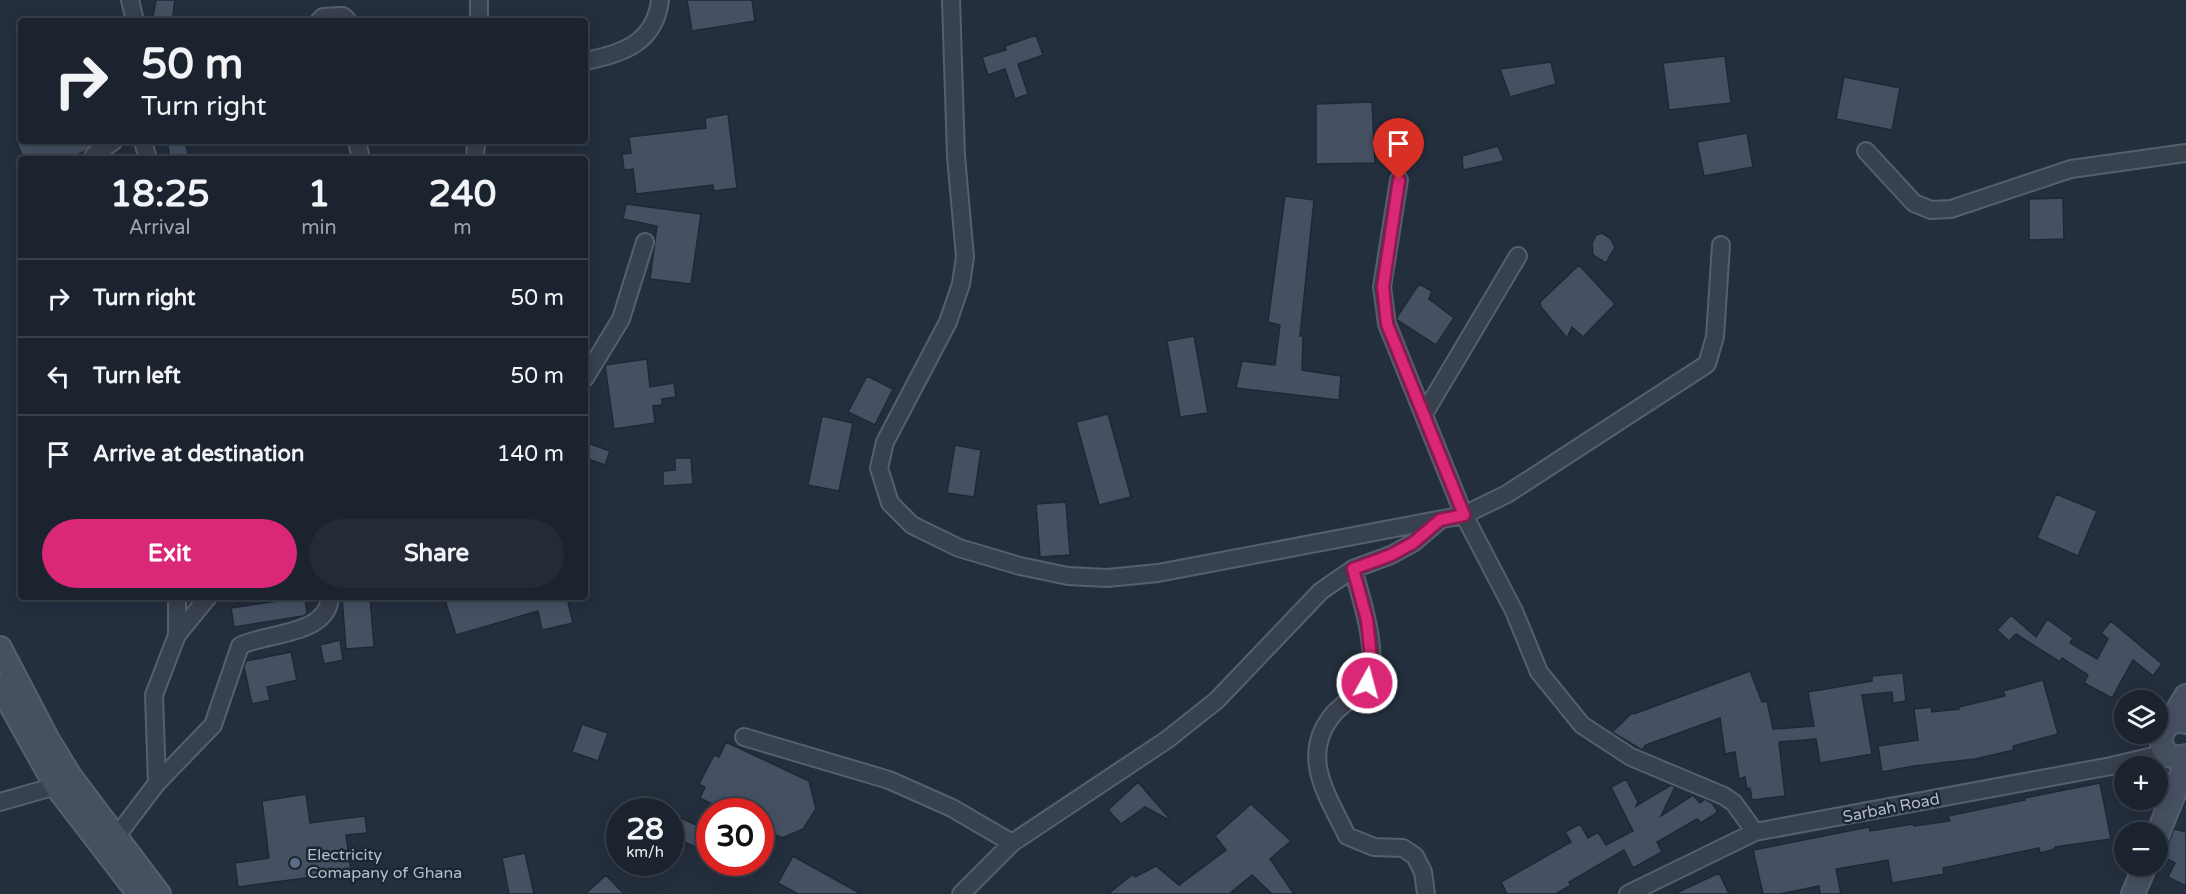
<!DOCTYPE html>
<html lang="en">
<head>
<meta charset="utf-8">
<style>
	body { margin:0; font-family:"Varela Round",sans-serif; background:#242b36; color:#f1f3f6; height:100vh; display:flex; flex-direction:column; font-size:22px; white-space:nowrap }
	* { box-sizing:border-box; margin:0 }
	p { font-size:20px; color:#a0a4aa }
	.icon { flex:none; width:33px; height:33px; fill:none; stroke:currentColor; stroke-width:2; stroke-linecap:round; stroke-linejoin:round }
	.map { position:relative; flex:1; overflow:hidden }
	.details { position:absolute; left:18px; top:156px; width:570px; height:444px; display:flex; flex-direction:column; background:#1b232e; border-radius:6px; box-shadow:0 3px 15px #0003,0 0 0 2px #39404a }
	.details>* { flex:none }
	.guide { position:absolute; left:18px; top:18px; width:570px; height:126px; border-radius:6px; box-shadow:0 3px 15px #0003,0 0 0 2px #39404a; background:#1b232e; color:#f1f3f6; overflow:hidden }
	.tools { position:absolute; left:2114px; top:690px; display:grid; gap:12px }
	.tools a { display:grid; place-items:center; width:54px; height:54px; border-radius:50%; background:#1b232e; box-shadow:0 3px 15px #0003,0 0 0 2px #39404a; font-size:30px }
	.speed { position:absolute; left:606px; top:798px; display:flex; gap:12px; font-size:30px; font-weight:700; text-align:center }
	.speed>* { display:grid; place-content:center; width:78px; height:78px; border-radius:50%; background:#1b232e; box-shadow:0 3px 15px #0003,0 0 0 2px #39404a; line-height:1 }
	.speed small { font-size:15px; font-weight:400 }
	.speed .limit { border:9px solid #d22; background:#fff; color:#111 }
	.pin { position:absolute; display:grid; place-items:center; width:51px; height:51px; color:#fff; margin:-62px -26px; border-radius:50% 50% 50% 0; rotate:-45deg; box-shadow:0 0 6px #0007 }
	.pin .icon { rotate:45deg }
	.me { position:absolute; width:66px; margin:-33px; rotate:7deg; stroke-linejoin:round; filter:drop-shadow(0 0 4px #0008) }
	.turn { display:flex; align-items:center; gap:21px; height:126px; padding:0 24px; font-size:27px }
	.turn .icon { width:78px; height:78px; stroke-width:2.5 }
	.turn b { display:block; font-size:42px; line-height:51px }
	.eta { display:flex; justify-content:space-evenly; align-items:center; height:102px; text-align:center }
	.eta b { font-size:36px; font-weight:700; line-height:42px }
	.cta { display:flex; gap:12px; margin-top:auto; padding:12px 24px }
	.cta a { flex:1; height:69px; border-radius:36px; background:#db2777; color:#fff; font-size:24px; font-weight:700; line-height:69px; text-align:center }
	.cta a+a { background:#242b36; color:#f1f3f6 }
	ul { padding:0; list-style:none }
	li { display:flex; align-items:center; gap:18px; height:78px; padding:0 24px; border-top:2px solid #39404a }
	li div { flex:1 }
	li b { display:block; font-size:22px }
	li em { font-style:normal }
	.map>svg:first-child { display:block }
</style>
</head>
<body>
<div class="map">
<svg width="2186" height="894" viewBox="0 0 2186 894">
	<rect width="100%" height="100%" fill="#242f3e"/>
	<!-- building -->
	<path fill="#455162" stroke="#1f2835" stroke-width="1.5" d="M156,0H175L172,21H152Z
		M687,0H752L755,21L692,31Z
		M1036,35L1043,55L1018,64L1028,94L1015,99L1005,69L988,75L982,57L1006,50L1005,46Z
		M1725,56L1731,103L1669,110L1663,63Z
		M1551,62L1556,84L1510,97L1500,69Z
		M1844,77L1900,88L1892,130L1836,119Z
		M1372,102L1375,163L1316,164V104Z
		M728,114L737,188L714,191L713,185L636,194L633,169L624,170L622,154L631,153L629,137L706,128L705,118Z
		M1747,133L1753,167L1704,176L1697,142Z
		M16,141H96L84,152L67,159H24Z
		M167,141H185L189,159H170Z
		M1498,146L1504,161L1463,170L1462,156Z
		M1285,196L1314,200L1300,336H1303L1302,370L1341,376L1339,400L1236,388L1242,361L1275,365L1280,325L1268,322Z
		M2063,198L2064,239L2029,240V199Z
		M626,204L701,214L691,284L650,279L657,226L623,219Z
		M1602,233L1610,238L1615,247L1606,263L1593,255L1592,243L1596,235Z
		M1579,265L1615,304L1583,337L1572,327L1567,338L1541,307L1540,302Z
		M1419,284L1432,291L1429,299L1454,318L1436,345L1397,320V317Z
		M1194,336L1208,413L1180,417L1167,341Z
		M647,359L650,387L674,383L676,397L662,399V405L653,406L655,423L614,429L605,365Z
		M867,376L893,389L875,425L848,412Z
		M1108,414L1131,497L1099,505L1076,422Z
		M822,416L853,423L839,491L808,485Z
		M585,442L610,451L605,465L585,458Z
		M955,445L981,450L974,497L947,493Z
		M675,458H691L693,484L663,486V471L675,470Z
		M2056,494L2097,511L2078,556L2037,538Z
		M1066,502L1070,555L1040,557L1036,504Z
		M305,597L307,614L303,616L234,627L231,608Z
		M342,597H370L374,647L346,649Z
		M444,597H571L572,601L568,602L573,623L542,630L538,611L456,635Z
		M2011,615L2036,637L2047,619L2073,638L2070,643L2097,659L2108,639L2101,633L2111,621L2162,664L2153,676L2133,660L2112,698L2084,683L2088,675L2062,658L2060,662L2016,634L2009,641L1997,630Z
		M340,640L343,660L324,664L320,645Z
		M291,652L297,680L267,687L270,700L252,704L244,667L246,661Z
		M1750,671L1762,702L1767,701L1773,729L1814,726L1808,692L1872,681V676L1903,673L1906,701L1893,703L1892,692L1862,695L1872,754L1820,763L1816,739L1779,742L1785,796L1752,800L1750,788L1747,789L1745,777L1739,779L1735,752L1725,754L1720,718L1646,745L1642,750L1612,732L1632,713L1634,714Z
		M2043,680L2058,734L2013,746L2014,750L1975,759L1914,766L1882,772L1878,746L1918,740L1914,709L1931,707L1932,712L1959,709V707L2005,696L2003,691Z
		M582,724L608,733L598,761L572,752Z
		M726,742L809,781L816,809L803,829L782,838L760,828V812H728L700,798L705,787L699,784L714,755L719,757Z
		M1626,779L1638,802L1636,806L1671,785L1675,787L1661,816L1693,795L1700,803L1705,799L1712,803L1718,812L1701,823L1697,819L1657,842L1662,852L1633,868L1624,850L1569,882L1571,885L1556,894H1507L1501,882L1571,842L1565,832L1580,824L1588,838L1598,832L1606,845L1633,831L1611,787Z
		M1138,782L1170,819L1169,820L1145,807L1121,824L1108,810Z
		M2100,783L2111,839L2055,847V849L2040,853L2039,848L1943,868L1944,874L1892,883L1888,860L1836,869L1841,894H1820L1819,886L1780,894H1763L1753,850L1869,827L1870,831L1913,824L1914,826L1950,821L1948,816L2025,800V798Z
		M306,794L310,823L365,816L367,833L346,835L351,872L238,887L235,863L269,858L262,801Z
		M1251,804L1291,841L1270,859L1294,894H1272L1252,875L1229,894H1108L1133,874L1135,877L1156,866L1179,885L1226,850L1215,836Z
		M676,816L710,831V853L670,836V829Z
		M2174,829L2186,832V886L2168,877L2175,863L2163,857Z
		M525,853L534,894H509L502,858Z
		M793,856L861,894H798L778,883Z
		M1719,873L1729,894H1674Z
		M606,875L624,894H585Z"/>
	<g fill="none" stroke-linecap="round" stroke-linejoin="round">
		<!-- street casing -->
		<g stroke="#565f6c" stroke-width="20">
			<path id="street" d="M130,0L135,21
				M479,0V21
				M951,0L956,156L965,257L961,284L948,322L885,442L879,468L890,503L912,525L959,548L1020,566L1068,576L1107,578L1158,573L1464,515L1387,324L1382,287L1399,180
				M319,21L323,17L343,16L348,21
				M585,61C622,54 655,43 660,0
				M143,141L148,159
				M357,141L361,159
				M1866,151L1914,203L1931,210L1951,209L2071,169L2186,153
				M92,159L94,155L114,141
				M475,159L476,141
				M1721,245L1715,337L1707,364L1507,494L1464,515L1514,611L1539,672L1582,725L1631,757L1724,796L1734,803L1755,832
				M585,378L621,319L645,242
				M1424,414L1518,256
				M1353,569C1361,597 1380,655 1367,682C1361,694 1339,705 1331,717C1300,758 1328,796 1347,836L1374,847L1403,848L1415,856L1423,872L1426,894
				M177,635V597
				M744,737L889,780L952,808L1012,843
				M157,783L154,695L177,635L208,597
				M0,802L56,786L64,780
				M108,844L116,837L157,783L213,725L240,646C266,632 328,636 330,597
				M961,894L1012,843L1168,739L1217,700L1321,591L1353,569L1391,555L1413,543L1439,521
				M1628,894L1755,832L2111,766L2166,753"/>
		</g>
		<!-- secondary casing -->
		<g stroke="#565f6c" stroke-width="26">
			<path id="secondary" d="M0,648L48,740L70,776L159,894
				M0,686L56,786L139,894
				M2186,722C2165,716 2153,740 2168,755L2178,758L2186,756
				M2170,723L2186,696
				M2157,836L2186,763
				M2133,894L2145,866"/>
		</g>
		<!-- street -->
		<use href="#street" stroke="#38414e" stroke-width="16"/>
		<!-- secondary -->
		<use href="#secondary" stroke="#465061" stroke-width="22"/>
	</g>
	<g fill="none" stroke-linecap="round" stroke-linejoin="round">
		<!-- route casing -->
		<g stroke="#8e194d" stroke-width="15">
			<path id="route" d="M1367,683L1371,659L1367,620L1353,569L1391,555L1413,543L1440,520L1464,515L1387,324L1383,287L1399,180"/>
		</g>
		<!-- route -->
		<use href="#route" stroke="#db2777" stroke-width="10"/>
	</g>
	<!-- markers -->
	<circle fill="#5c6f8a" stroke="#1d2633" stroke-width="2" cx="295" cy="863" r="6"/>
	<g text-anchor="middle" stroke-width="5" stroke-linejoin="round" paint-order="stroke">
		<!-- street labels -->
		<g font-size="16" fill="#b4bcc9" stroke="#1d2633">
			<text transform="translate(1891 807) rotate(-11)" y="6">Sarbah Road</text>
		</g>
		<!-- poi labels -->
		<g font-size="16" fill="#b4bcc9" stroke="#1d2633" text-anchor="start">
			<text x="307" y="860">Electricity<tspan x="307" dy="18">Comapany of Ghana</tspan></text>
		</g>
	</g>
</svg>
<div class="tools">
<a><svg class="icon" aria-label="layers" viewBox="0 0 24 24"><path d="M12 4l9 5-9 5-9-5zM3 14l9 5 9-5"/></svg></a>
<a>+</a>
<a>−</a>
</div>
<div class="speed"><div>28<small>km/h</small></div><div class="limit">30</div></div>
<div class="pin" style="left:1399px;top:180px;background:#d93025"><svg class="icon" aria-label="arrive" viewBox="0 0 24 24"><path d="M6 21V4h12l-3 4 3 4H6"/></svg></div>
<svg class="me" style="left:1367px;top:683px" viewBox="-20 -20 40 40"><circle r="17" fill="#db2777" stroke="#fff" stroke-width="3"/><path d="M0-11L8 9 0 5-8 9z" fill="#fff"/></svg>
<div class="guide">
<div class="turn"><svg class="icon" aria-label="right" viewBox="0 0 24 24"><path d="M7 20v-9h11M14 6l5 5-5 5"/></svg><div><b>50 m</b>Turn right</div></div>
</div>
<section class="details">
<div class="eta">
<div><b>18:25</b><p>Arrival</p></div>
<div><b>1</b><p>min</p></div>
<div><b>240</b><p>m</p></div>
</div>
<ul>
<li><svg class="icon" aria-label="right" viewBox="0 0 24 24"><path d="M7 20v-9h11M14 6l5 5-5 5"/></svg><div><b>Turn right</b></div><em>50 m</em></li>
<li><svg class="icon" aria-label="left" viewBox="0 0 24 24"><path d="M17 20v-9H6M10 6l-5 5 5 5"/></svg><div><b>Turn left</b></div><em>50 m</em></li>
<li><svg class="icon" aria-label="arrive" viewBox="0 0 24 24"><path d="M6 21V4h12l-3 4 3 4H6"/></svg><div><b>Arrive at destination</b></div><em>140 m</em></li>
</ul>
<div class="cta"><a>Exit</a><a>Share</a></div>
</section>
</div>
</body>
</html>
